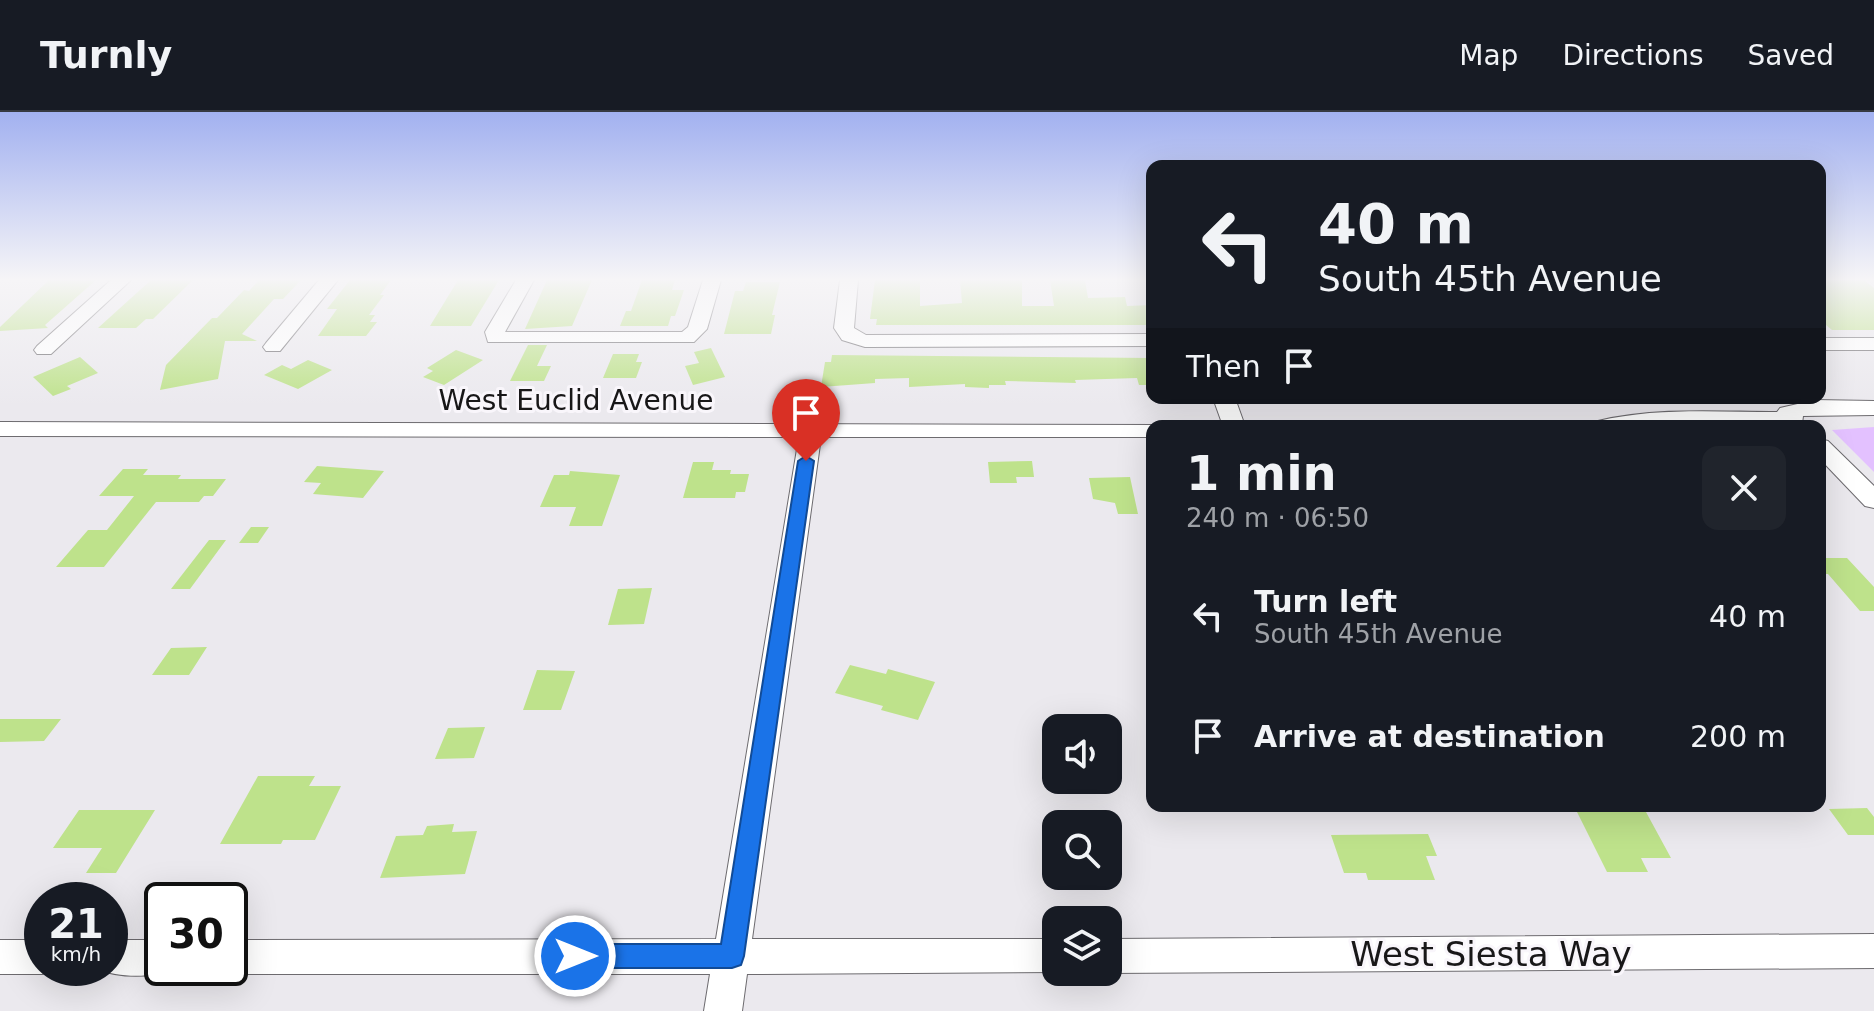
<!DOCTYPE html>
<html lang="en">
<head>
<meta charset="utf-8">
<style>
	body { margin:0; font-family:"DejaVu Sans",sans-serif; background:#20242c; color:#f1f3f6; height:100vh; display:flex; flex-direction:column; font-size:30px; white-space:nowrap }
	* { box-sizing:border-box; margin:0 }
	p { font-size:26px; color:#9ea1a6 }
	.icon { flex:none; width:44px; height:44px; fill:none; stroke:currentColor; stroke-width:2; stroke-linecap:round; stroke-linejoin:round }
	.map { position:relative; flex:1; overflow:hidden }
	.details { position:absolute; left:1146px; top:308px; width:680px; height:392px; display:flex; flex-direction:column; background:#171b24; border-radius:16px; box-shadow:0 8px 32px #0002 }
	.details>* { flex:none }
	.guide { position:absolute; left:1146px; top:48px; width:680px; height:244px; border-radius:16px; box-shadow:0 8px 32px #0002; background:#171b24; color:#f1f3f6; overflow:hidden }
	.tools { position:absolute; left:1042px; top:602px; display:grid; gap:16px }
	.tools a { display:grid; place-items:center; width:80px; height:80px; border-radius:16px; background:#171b24; box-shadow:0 8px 32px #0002; font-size:40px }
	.speed { position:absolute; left:24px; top:770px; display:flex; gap:16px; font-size:40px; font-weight:700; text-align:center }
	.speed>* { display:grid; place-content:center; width:104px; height:104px; border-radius:50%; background:#171b24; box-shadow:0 8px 32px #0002; line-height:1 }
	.speed small { font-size:20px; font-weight:400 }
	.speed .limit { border:4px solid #111; border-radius:12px; background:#fff; color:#111 }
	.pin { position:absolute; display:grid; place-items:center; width:68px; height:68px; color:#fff; margin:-82px -34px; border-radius:50% 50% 50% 0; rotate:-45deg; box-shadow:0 0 8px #0007 }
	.pin .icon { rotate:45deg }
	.me { position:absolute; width:88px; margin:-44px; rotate:90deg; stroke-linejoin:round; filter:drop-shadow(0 0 6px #0008) }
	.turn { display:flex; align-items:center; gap:28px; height:168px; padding:0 40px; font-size:36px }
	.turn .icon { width:104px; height:104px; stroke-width:2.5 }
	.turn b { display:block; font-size:56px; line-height:68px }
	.then { display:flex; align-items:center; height:76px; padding:0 40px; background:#0003; gap:16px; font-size:30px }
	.round { display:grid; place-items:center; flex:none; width:84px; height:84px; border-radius:16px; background:#20242c }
	.head { display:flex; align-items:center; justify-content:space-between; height:136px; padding:0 40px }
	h1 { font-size:48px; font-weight:700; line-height:60px }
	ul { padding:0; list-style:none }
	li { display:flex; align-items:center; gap:24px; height:120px; padding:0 40px }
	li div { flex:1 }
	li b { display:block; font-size:30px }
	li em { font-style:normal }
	header { display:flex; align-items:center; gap:48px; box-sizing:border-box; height:112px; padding:0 40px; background:#171b24; border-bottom:2px solid #363941 }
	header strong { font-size:38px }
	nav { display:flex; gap:44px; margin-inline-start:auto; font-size:28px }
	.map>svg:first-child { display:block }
</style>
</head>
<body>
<header>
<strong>Turnly</strong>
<nav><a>Map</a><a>Directions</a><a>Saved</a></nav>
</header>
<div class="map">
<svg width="1874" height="899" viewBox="0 0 1874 899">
	<rect width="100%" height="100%" fill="#ebe9ee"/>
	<!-- green -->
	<path fill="#e3c1ff" d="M1874,315V360L1832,318Z"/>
	<!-- building -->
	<path fill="#bee28b" d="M49,168H96L45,213L48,216L0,219V215Z
		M151,168H193L153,207H146L136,216H98Z
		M259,168H301L283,187H274L242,222L257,229H225L218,267L160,278L166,253L212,206H217L244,178L249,179Z
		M350,168H391L380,183H384L369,203H375L370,210H377L366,224H318L337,197H327Z
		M458,168H499L471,214H430Z
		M547,168H592L572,214L525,217Z
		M642,168H675L672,178H684L675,204H671L668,214H620L626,199H631Z
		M875,168H920V194L962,191L960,168H1022V194H1054L1050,168H1085L1088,186L1125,185L1127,194L1152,193V213H876L877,207H870Z
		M1820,168H1864L1874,176V218H1832L1820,208Z
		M746,170H780L772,203H775L771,222H724L735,179H743Z
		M528,233H547L537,254H551L544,269H510Z
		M711,236L725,265L693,273L685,254L699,251L694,240Z
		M456,238L483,248L444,273L423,265L433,259L427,256Z
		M613,242H639L636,250H642L636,266H603Z
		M832,243L1152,246V273H1139L1137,266L1075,268L1076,271L1005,269L1006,273H989V276L965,275V272L909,275V266L875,267V271L821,275L825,250H831Z
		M80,245L98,261L67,274L71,277L53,284L33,265Z
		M308,248L332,258L298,277L264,263L282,253L291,257Z
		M1032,349L1034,365H1016L1017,371H990L988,350Z
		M693,350H714L712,358H731L730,362H749L745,380H736L735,386H683Z
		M317,354L384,359L363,386L313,382L321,371L304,370Z
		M123,357H148L143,363H181L178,367H226L213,384H204L199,390H156L104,455H56L88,418H107L134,384H99Z
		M570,359L620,363L602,414H569L576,395H540L554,363H569Z
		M1130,365L1138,402H1118L1115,391L1093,387L1089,366Z
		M251,415H269L258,431H239Z
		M209,428H226L190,477H171Z
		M1820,446H1847L1874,475V499H1860L1828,462H1820Z
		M652,476L644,512L608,513L618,477Z
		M207,535L189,563H152L171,536Z
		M850,553L886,562L888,557L935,570L918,608L881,598L883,594L835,581Z
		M537,558L575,559L561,598H523Z
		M0,607H61L44,629L0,630Z
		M485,615L474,646L435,647L448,616Z
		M258,664H315L309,674H341L315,728H283L281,732H220Z
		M1867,696L1874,705V723H1848L1829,697Z
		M79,698H155L116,761H86L102,736H53Z
		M1577,700H1646L1671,746H1641L1648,760H1607Z
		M454,712L452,720L477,719L465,762L380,766L396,724L423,723L427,714Z
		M1428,722L1437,744H1426L1435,768H1368L1366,761H1344L1331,723Z"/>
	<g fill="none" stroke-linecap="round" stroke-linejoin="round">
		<!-- minor casing -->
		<g stroke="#6d6b6f" stroke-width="2">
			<path id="minor" d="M111,168H131L51,242H37L34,238L37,234Z
				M319,168H338L280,239H266L263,235L266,231Z
				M516,168H534L505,220H682L688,215L703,168H721L707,217L694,230H488L485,220Z
				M840,168H858L854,216L866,223L1152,222V234L865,235L842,228L834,216Z
				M1820,226H1874V238H1820Z
				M1213,286H1235L1245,314H1223Z
				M1815,288L1874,289V303L1803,304L1802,312L1794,314H1595L1598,309C1656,295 1718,300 1777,300L1780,296Z
				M0,310L1160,313L1152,314V325H821L752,827H1056V860H1060L747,862L742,899H704L710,862H230L217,857L230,856V828L716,827L799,325L0,324Z
				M1820,327L1828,329L1874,374V396L1865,394L1820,347Z
				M1874,822V856L1108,861L1104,860H1108V827Z
				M0,828H42V856L55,857L42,862H0Z
				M110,828H162V856L175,857C153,866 119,866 97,857L110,856Z"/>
		</g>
		<!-- minor -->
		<use href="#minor" fill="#fff" fill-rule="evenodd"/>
	</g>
	<!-- sky -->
	<linearGradient id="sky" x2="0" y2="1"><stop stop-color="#a2b1f0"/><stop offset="0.57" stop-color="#f6f5f7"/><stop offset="1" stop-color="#f6f5f7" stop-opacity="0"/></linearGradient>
	<rect width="1874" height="294" fill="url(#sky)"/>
	<!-- route -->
	<path fill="#1a73e8" stroke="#114b97" stroke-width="2" d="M806,344L814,349L744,844L741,853L732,856H575L566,853L562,844L566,836L575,832H721L798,349Z"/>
	<g text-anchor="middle" stroke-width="6" stroke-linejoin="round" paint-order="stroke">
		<!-- street labels -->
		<g font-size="28" fill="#181718" stroke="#f9f6fb">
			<text x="576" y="298">West Euclid Avenue</text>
		</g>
		<!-- near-street labels -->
		<g font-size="34" fill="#181718" stroke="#f9f6fb">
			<text x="1491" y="854">West Siesta Way</text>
		</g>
	</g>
</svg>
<div class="tools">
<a><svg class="icon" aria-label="sound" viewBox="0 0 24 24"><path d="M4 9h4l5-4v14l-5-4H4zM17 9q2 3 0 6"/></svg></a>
<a><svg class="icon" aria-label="search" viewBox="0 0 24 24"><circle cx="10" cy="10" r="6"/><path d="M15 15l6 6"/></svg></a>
<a><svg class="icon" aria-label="layers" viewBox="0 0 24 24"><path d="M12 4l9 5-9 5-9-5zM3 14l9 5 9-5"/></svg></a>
</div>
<div class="speed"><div>21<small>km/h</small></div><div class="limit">30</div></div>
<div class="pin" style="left:806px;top:349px;background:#d93025"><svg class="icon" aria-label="arrive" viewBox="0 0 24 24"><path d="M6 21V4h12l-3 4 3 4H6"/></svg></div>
<svg class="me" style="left:575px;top:844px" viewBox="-20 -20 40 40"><circle r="17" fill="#1a73e8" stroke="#fff" stroke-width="3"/><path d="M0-11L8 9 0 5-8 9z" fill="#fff"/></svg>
<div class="guide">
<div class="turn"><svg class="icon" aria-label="left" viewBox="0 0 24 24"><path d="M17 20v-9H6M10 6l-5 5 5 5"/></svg><div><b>40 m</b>South 45th Avenue</div></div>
<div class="then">Then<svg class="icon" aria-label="arrive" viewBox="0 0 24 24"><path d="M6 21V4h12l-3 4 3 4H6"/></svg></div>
</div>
<section class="details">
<div class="head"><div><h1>1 min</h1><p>240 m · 06:50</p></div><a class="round"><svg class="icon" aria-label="close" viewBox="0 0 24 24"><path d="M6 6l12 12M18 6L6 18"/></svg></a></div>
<ul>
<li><svg class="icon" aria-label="left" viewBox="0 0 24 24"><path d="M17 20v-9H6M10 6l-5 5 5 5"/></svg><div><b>Turn left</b><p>South 45th Avenue</p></div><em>40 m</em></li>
<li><svg class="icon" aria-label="arrive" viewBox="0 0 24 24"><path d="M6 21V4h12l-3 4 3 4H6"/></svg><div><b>Arrive at destination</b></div><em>200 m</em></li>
</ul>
</section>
</div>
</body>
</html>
